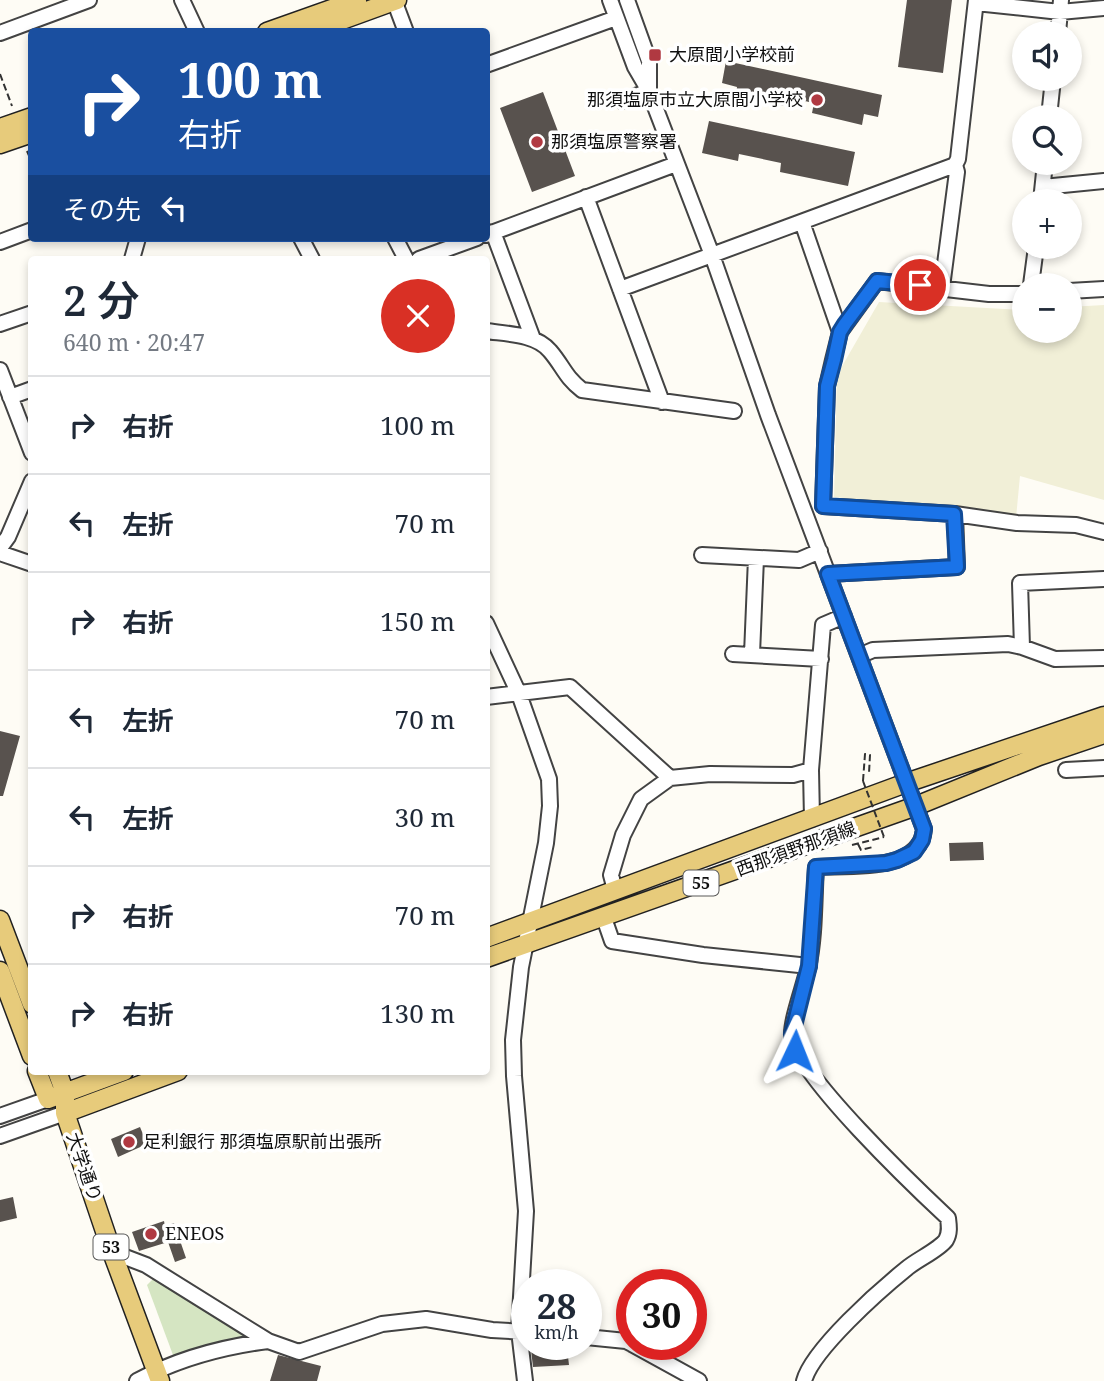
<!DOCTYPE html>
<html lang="ja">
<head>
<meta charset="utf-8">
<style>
	body { margin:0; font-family:"Noto Serif","Noto Sans JP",serif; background:#f6f6f7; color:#1f2937; height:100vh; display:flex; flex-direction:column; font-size:26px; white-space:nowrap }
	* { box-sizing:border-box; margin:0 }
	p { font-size:23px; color:#747a83 }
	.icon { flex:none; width:38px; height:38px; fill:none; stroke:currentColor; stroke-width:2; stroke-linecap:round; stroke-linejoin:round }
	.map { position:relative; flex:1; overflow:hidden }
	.sheet { position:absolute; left:28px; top:256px; width:462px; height:819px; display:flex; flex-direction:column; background:#fff; border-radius:7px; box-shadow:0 4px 10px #0003 }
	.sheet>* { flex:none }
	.guide { position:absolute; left:28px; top:28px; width:462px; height:214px; border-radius:7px; box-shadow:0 4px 10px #0003; background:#1a4fa0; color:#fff; overflow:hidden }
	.tools { position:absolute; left:1012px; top:21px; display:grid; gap:14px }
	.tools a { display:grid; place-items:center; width:70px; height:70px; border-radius:50%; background:#fff; box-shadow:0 4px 10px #0003; font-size:35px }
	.speed { position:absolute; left:511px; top:1269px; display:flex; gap:14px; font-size:35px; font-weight:700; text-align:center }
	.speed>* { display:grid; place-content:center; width:91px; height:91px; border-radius:50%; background:#fff; box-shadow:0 4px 10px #0003; line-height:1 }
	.speed small { font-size:18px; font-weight:400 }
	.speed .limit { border:10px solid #d22; background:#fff; color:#111 }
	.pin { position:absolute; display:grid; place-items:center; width:60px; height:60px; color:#fff; margin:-30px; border:4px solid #fff; border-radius:50%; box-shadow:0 2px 7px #0007 }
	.me { position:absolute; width:77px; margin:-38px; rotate:2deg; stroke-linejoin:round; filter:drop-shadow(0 0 5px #0008) }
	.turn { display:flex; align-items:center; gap:24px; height:147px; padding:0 35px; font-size:32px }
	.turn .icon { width:91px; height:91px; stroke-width:2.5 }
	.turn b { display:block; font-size:49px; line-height:60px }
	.then { display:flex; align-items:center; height:66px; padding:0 35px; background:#0003; gap:14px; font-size:26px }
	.round { display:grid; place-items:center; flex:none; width:74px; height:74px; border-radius:37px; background:#f6f6f7 }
	.headline { display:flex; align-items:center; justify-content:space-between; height:119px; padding:0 35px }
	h1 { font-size:42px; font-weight:600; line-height:52px }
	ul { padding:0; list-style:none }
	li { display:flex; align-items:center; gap:21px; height:98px; padding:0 35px; border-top:2px solid #e0e1e3 }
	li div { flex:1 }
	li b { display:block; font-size:26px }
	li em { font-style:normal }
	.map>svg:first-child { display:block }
</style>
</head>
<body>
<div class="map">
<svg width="1104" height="1381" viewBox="0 0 1104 1381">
	<rect width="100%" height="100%" fill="#fefcf5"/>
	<!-- farmland -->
	<path fill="#f1efd7" d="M879,302L1024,310V331H1069V307L1104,305V500L1020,476L1016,518L834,497L837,375Z"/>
	<!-- green -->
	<path fill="#d5e5c2" d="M155,1277L251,1334L173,1355L147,1285Z"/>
	<!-- building -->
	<path fill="#58524e" d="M907,0H952L943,73L898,67Z
		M726,61L882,95L878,117L864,114L862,125L812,113L814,103L786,97L784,106L736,95L737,87L722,83Z
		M543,92L575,176L532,192L500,108Z
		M709,121L855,152L848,186L780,172L781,163L739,154L738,161L702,153Z
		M0,731L20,736L3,796H0Z
		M983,842L984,860L950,861L949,843Z
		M140,1127L147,1144L118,1157L111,1139Z
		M13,1197L17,1218L0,1222V1200Z
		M164,1221L165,1226L174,1223L186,1258L175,1262L168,1242L139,1251L132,1232Z
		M567,1348L569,1365L533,1367L531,1350Z
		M278,1355L321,1366L317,1381H270Z"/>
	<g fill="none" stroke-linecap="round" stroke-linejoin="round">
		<!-- minor casing -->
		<g stroke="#434343" stroke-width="18">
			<path id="minor" d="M182,0L197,32
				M394,0L406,32
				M610,0L635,67L649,91L712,255L768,415L924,829C921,873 848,865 816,867C814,900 815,936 808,968C804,986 791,1020 792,1036C795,1073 917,1189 948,1218C949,1226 950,1233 946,1240C939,1250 916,1260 906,1269C880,1290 812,1350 804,1381
				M627,0L649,61V89
				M976,3L1060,12L1104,8
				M0,33L89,0
				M1058,33L1061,0
				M486,65L616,18
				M622,101L649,91
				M1049,117L1053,79
				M1043,187L1104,181
				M586,197L662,402
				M1041,201L1045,163
				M802,222L840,332
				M493,232L533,339
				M486,235L676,164
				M301,238L312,259
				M395,238L406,259
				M0,242L32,230
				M132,259L138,238
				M419,259L477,238
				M1031,285L1036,247
				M942,287L957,172L955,165
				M620,289L955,165L958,159L976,0
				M1069,291L1104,289
				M1024,294H989L877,281L840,332L833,360L827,386L823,506L955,514L1017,523L1076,525L1104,532
				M0,324L32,313
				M486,331C507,334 536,334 550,351C563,366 565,377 582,390L734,411
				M0,370L32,453
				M10,397L32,389
				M0,548L8,537L32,481
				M0,553L32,564
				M702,555L799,560L820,551
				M828,574L957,567L955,514
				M1104,579L1020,583L1022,647L1055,659L1104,658
				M486,623L519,694L549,779L550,806L546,843L521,967L513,1040L514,1076L526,1211L519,1331L525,1381
				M733,654L821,659
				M752,654L756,558
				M859,656L873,650L1008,644L1022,647
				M486,697L570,687L670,778L710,774L793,775L811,770
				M1066,770L1104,768
				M812,819L811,770L823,625L844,616
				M615,890L611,875L623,835L641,799L670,778
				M604,918L612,941L703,955L809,966
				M0,1116L48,1099
				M0,1136L65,1113
				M112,1252L146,1265L268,1341L299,1352L382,1324L426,1319L492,1330L527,1332
				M586,1337L626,1341L632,1344
				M632,1344L699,1381
				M137,1381C177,1359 222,1347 268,1341"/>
		</g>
		<!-- major casing -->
		<g stroke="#212121" stroke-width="21">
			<path id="major" d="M267,32L357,0
				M309,32L397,0
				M0,128L32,117
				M0,144L32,133
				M0,920L32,1004
				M486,938L906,783L1104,716
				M486,958L916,806L1039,756L1104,734
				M0,971L32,1056
				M37,1071L48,1099
				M57,1071L65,1093V1113L112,1252L160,1381
				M48,1099L124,1071
				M65,1113L178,1071"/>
		</g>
		<!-- path -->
		<path stroke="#323232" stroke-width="2" stroke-dasharray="7 3.5" stroke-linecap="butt" d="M0,74L12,106
			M27,151L32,163
			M863,781L865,754L870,755L869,773
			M858,844L861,850L873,847
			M852,845L884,837"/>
		<!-- minor -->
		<use href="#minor" stroke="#fff" stroke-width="14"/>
		<!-- major -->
		<use href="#major" stroke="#e7cb7b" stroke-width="18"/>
		<!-- path-bridge -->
		<path stroke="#323232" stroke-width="2" stroke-dasharray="7 3.5" stroke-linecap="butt" d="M863,781L884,837"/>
	</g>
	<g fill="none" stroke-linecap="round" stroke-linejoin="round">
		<!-- route casing -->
		<g stroke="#114b97" stroke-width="18">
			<path id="route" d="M795,1051L792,1034L809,966L816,867L886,863L897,860L914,852L922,840L924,829L828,574L957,567L954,514L823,506L827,386L834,360L840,332L845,324L877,281L920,285"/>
		</g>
		<!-- route -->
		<use href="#route" stroke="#1a73e8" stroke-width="12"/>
	</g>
	<!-- markers -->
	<g fill="#b03941" stroke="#fff" stroke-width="2.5">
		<rect x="648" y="48" width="14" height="14" rx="3.5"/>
		<circle cx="817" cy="100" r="7"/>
		<circle cx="537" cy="142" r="7"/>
		<circle cx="129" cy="1142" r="7"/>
		<circle cx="151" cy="1234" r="7"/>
	</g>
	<g text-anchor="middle" stroke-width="7" stroke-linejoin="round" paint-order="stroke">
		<!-- shield labels -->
		<g fill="#fff" stroke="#585858" stroke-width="2">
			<rect x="683.5" y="870.5" width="35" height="25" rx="5"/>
			<rect x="93.5" y="1234.5" width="35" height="25" rx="5"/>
		</g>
		<g font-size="16" font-weight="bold" fill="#101010">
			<text x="701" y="889">55</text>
			<text x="111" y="1253">53</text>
		</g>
		<!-- poi labels -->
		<g font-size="18" fill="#101010" stroke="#fff" text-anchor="start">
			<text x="669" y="61">大原間小学校前</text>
			<text x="803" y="106" text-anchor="end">那須塩原市立大原間小学校</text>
			<text x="551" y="148">那須塩原警察署</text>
			<text x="143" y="1148">足利銀行 那須塩原駅前出張所</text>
			<text x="165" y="1240">ENEOS</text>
		</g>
		<!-- street labels -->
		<g font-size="18" fill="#101010" stroke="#fff">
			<text transform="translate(796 849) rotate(-20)" y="6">西那須野那須線</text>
			<text transform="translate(84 1167) rotate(71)" y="6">大学通り</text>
		</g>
	</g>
</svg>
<div class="tools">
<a><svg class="icon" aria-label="sound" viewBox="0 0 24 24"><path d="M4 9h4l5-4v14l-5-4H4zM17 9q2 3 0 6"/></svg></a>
<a><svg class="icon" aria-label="search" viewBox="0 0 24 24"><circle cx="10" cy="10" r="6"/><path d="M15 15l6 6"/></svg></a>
<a>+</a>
<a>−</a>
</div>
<div class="speed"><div>28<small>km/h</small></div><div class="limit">30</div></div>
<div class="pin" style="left:920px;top:285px;background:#d93025"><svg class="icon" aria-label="arrive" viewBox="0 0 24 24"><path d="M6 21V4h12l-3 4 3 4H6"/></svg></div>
<svg class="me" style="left:795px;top:1051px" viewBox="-20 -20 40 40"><path d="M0-17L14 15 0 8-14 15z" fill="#1a73e8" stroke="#fff" stroke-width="4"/></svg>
<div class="guide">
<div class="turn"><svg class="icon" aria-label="right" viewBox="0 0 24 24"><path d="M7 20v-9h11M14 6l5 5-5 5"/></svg><div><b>100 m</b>右折</div></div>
<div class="then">その先<svg class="icon" aria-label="left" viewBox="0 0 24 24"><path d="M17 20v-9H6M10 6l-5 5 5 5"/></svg></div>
</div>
<section class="sheet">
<div class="headline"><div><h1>2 分</h1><p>640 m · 20:47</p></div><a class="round" style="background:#d93025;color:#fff"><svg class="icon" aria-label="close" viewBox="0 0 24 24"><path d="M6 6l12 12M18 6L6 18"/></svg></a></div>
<ul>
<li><svg class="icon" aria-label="right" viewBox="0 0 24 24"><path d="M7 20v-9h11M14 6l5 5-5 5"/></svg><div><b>右折</b></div><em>100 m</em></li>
<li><svg class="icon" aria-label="left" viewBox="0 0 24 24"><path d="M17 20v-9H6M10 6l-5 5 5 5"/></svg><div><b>左折</b></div><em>70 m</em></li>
<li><svg class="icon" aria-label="right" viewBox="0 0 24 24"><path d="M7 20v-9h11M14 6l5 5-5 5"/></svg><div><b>右折</b></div><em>150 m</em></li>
<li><svg class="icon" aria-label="left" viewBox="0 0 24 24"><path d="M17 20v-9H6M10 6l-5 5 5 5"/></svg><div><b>左折</b></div><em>70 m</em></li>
<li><svg class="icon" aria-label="left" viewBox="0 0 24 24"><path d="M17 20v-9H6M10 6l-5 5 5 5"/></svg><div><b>左折</b></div><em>30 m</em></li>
<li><svg class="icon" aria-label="right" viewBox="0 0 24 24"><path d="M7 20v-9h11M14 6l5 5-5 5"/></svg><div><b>右折</b></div><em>70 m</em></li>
<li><svg class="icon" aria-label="right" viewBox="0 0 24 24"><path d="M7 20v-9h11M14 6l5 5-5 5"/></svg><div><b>右折</b></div><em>130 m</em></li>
</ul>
</section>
</div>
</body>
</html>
